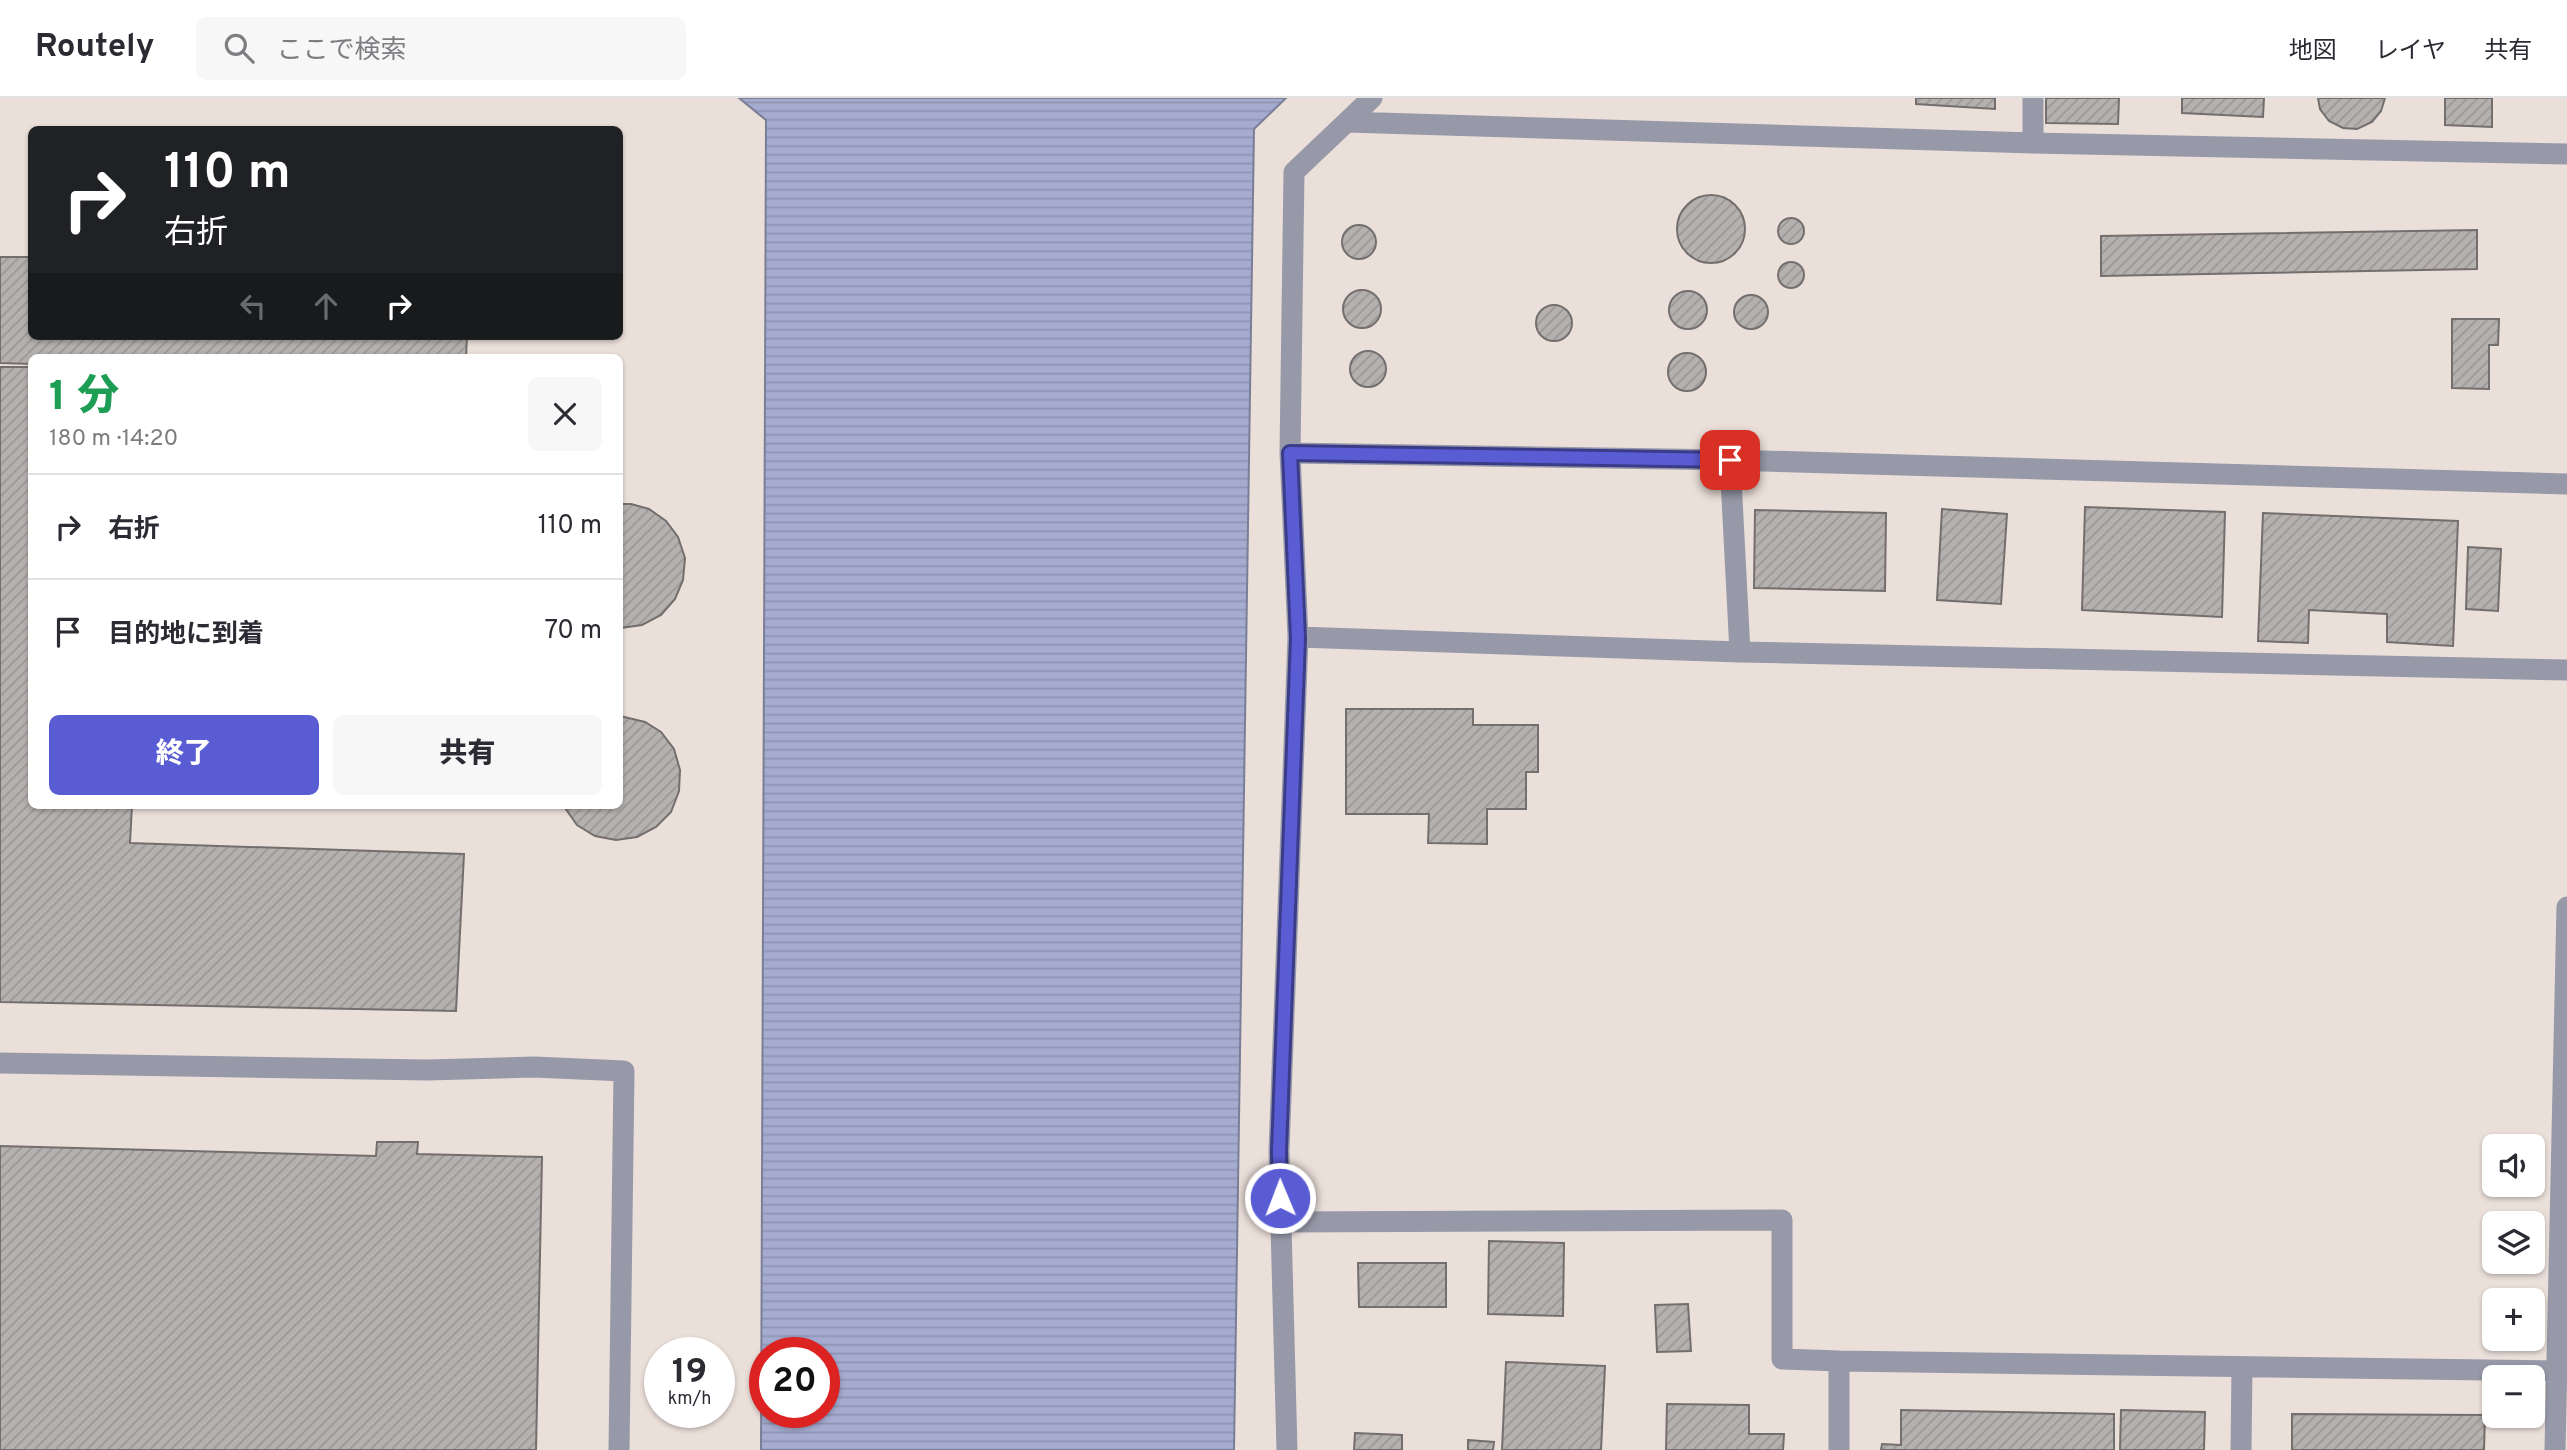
<!DOCTYPE html>
<html lang="ja">
<head>
<meta charset="utf-8">
<style>
	body { margin:0; font-family:Overpass,"Noto Sans JP",sans-serif; background:#f7f7f7; color:#2b2b33; height:100vh; display:flex; flex-direction:column; font-size:26px; white-space:nowrap }
	* { box-sizing:border-box; margin:0 }
	p { font-size:23px; color:#7c7c81 }
	.icon { flex:none; width:38px; height:38px; fill:none; stroke:currentColor; stroke-width:2; stroke-linecap:round; stroke-linejoin:round }
	.map { position:relative; flex:1; overflow:hidden }
	.panel { position:absolute; left:28px; top:256px; width:595px; height:455px; display:flex; flex-direction:column; background:#fff; border-radius:10px; box-shadow:0 2px 5px #0004 }
	.panel>* { flex:none }
	.top-card { position:absolute; left:28px; top:28px; width:595px; height:214px; border-radius:10px; box-shadow:0 2px 5px #0004; background:#202124; color:#fff; overflow:hidden }
	.buttons { position:absolute; left:2482px; top:1036px; display:grid; gap:14px }
	.buttons a { display:grid; place-items:center; width:63px; height:63px; border-radius:10px; background:#fff; box-shadow:0 2px 5px #0004; font-size:35px }
	.speed { position:absolute; left:644px; top:1239px; display:flex; gap:14px; font-size:35px; font-weight:700; text-align:center }
	.speed>* { display:grid; place-content:center; width:91px; height:91px; border-radius:50%; background:#fff; box-shadow:0 2px 5px #0004; line-height:1 }
	.speed small { font-size:18px; font-weight:400 }
	.speed .limit { border:10px solid #d22; background:#fff; color:#111 }
	.pin { position:absolute; display:grid; place-items:center; width:60px; height:60px; color:#fff; margin:-30px; border-radius:14px; box-shadow:0 4px 10px #0006 }
	.me { position:absolute; width:77px; margin:-38px; rotate:359deg; stroke-linejoin:round; filter:drop-shadow(0 0 5px #0008) }
	.turn { display:flex; align-items:center; gap:24px; height:147px; padding:0 21px; font-size:32px }
	.turn .icon { width:91px; height:91px; stroke-width:2.5 }
	.turn b { display:block; font-size:49px; line-height:60px }
	.lanes { display:flex; align-items:center; height:66px; padding:0 21px; background:#0003; justify-content:center; gap:35px; direction:ltr }
	.lanes .off { opacity:.35 }
	.round { display:grid; place-items:center; flex:none; width:74px; height:74px; border-radius:10px; background:#f7f7f7 }
	.overview { display:flex; align-items:center; justify-content:space-between; height:119px; padding:0 21px }
	h1 { font-size:42px; font-weight:800; line-height:52px; color:#1e9e55 }
	.button { display:flex; gap:14px; margin-top:auto; padding:14px 21px }
	.button a { flex:1; height:80px; border-radius:10px; background:#5a5cd4; color:#fff; font-size:28px; font-weight:800; line-height:80px; text-align:center }
	.button a+a { background:#f7f7f7; color:#2b2b33 }
	ul { padding:0; list-style:none }
	li { display:flex; align-items:center; gap:21px; height:105px; padding:0 21px; border-top:2px solid #e1e1e2 }
	li div { flex:1 }
	li b { display:block; font-size:26px }
	li em { font-style:normal }
	header { display:flex; align-items:center; gap:42px; box-sizing:border-box; height:98px; padding:0 35px; background:#fff; border-bottom:2px solid #e1e1e2 }
	header strong { font-size:33px }
	nav { display:flex; gap:38px; margin-inline-start:auto; font-size:24px }
	.search { width:490px; height:63px; background:#f7f7f7; display:flex; align-items:center; gap:18px; box-sizing:border-box; padding:0 24px; border-radius:10px; color:#7c7c81; font-size:26px }
	.map>svg:first-child { display:block }
</style>
</head>
<body>
<header>
<strong>Routely</strong>
<div class="search"><svg class="icon" aria-label="search" viewBox="0 0 24 24"><circle cx="10" cy="10" r="6"/><path d="M15 15l6 6"/></svg>ここで検索</div>
<nav><a>地図</a><a>レイヤ</a><a>共有</a></nav>
</header>
<div class="map">
<svg width="2567" height="1352" viewBox="0 0 2567 1352">
	<defs>
		<pattern id="water-rules" width="6" height="5" patternUnits="userSpaceOnUse" patternTransform="scale(1.75)"><rect width="6" height="5" fill="#a6acd0"/><path d="M0 2.5h6" fill="none" stroke="#8e93b2"/></pattern>
		<pattern id="building-hatch" width="6" height="6" patternUnits="userSpaceOnUse" patternTransform="scale(1.75)"><rect width="6" height="6" fill="#b5b1af"/><path d="M-1 1l2-2M0 6l6-6M5 7l2-2" fill="none" stroke="#9b9796"/></pattern>
	</defs>
	<rect width="100%" height="100%" fill="#f0ebea"/>
	<!-- built -->
	<path fill="#ebdfd9" fill-rule="evenodd" d="M0,0H739L766,21L761,1352H0ZM32,32H620V238H32ZM32,259H620V707H32ZM660,1255H719V1314H660Z
		M1287,0H2567V1352H1234L1254,30ZM2494,1048H2532V1087H2494ZM2494,1125H2532V1164H2494ZM2494,1202H2532V1241H2494ZM2494,1279H2532V1318H2494Z"/>
	<!-- water -->
	<path fill="url(#water-rules)" stroke="#7a7e97" stroke-width="2" fill-rule="evenodd" d="M739,0H1286L1254,31L1234,1352H761L766,22ZM765,1255H824V1314H765Z"/>
	<!-- building -->
	<path fill="url(#building-hatch)" stroke="#736f6e" stroke-width="2" d="M1916,0H1995V11L1916,6Z
		M2046,0H2119L2118,26L2046,25Z
		M2182,0H2264L2263,19L2182,15Z
		M2318,0H2385L2381,13L2372,24L2357,31L2343,30L2329,23L2320,11Z
		M2445,0H2492V29L2445,27Z
		M1677 131a34 34 0 1 1 68 0a34 34 0 1 1-68 0Z
		M1778 133a13 13 0 1 1 26 0a13 13 0 1 1-26 0Z
		M1342 144a17 17 0 1 1 34 0a17 17 0 1 1-34 0Z
		M2477,132V171L2101,178V138Z
		M0,159H32V238H467L466,259H32V266L0,265Z
		M1778 177a13 13 0 1 1 26 0a13 13 0 1 1-26 0Z
		M1343 211a19 19 0 1 1 38 0a19 19 0 1 1-38 0Z
		M1669 212a19 19 0 1 1 38 0a19 19 0 1 1-38 0Z
		M1734 214a17 17 0 1 1 34 0a17 17 0 1 1-34 0Z
		M1536 225a18 18 0 1 1 36 0a18 18 0 1 1-36 0Z
		M2452,221H2499L2498,247H2489V291L2452,290Z
		M1350 271a18 18 0 1 1 36 0a18 18 0 1 1-36 0Z
		M1668 274a19 19 0 1 1 38 0a19 19 0 1 1-38 0Z
		M0,269H32V707H132L130,745L464,756L456,913L0,904Z
		M620,406H631L649,411L666,423L678,439L685,460L683,482L675,501L661,517L642,527L620,530Z
		M2085,409L2225,414L2222,519L2082,512Z
		M1942,411L2007,416L2001,506L1937,502Z
		M1755,412L1886,415L1885,493L1754,490Z
		M2263,415L2458,423L2453,548L2387,544V516L2309,512L2308,545L2258,543Z
		M2468,449L2501,451L2498,513L2466,511Z
		M1346,611H1473V627H1538V674H1526V711H1487V746L1428,745L1429,716H1346Z
		M620,618L645,624L661,634L674,651L680,672L679,693L671,714L656,729L637,739L616,742L595,738L577,727L563,707H620Z
		M377,1044H418L417,1056L542,1059L536,1352H0V1048L376,1058Z
		M1489,1143L1564,1145L1563,1218L1488,1216Z
		M1358,1165H1446V1209H1359Z
		M1688,1206L1691,1253L1657,1254L1655,1207Z
		M1506,1264L1605,1268L1601,1352H1502Z
		M1667,1306L1749,1307V1336H1784L1783,1352H1666Z
		M1901,1312L2114,1316V1352H1881L1882,1346L1901,1347Z
		M2121,1312L2205,1314L2204,1352H2120Z
		M2292,1316L2485,1317L2484,1352H2292Z
		M1355,1335L1402,1337V1352H1354Z
		M1468,1342L1494,1344L1493,1352H1468Z"/>
	<g fill="none" stroke-linecap="round" stroke-linejoin="round">
		<!-- minor -->
		<path stroke="#9799a9" stroke-width="21" d="M1347,24L2033,45V0
			M2033,45L2567,56
			M1290,355L1730,362
			M2567,386L1730,362L1740,554L2567,572
			M1298,539L1740,554
			M0,965L427,972L534,969L624,973L619,1352
			M1281,1124L1782,1122V1261L1839,1263
			M1287,1352L1279,1053L1298,539L1290,355L1294,74L1372,0
			M1839,1352V1263L2558,1273
			M2241,1352L2242,1269
			M2555,1352L2567,809"/>
	</g>
	<g fill="none" stroke-linecap="round" stroke-linejoin="round">
		<!-- route casing -->
		<g stroke="#3a3c8a" stroke-width="18">
			<path id="route" d="M1280,1100L1279,1053L1298,540L1290,355L1730,362"/>
		</g>
		<!-- route -->
		<use href="#route" stroke="#5a5cd4" stroke-width="12"/>
	</g>
</svg>
<div class="buttons">
<a><svg class="icon" aria-label="sound" viewBox="0 0 24 24"><path d="M4 9h4l5-4v14l-5-4H4zM17 9q2 3 0 6"/></svg></a>
<a><svg class="icon" aria-label="layers" viewBox="0 0 24 24"><path d="M12 4l9 5-9 5-9-5zM3 14l9 5 9-5"/></svg></a>
<a>+</a>
<a>−</a>
</div>
<div class="speed"><div>19<small>km/h</small></div><div class="limit">20</div></div>
<div class="pin" style="left:1730px;top:362px;background:#d93025"><svg class="icon" aria-label="arrive" viewBox="0 0 24 24"><path d="M6 21V4h12l-3 4 3 4H6"/></svg></div>
<svg class="me" style="left:1280px;top:1100px" viewBox="-20 -20 40 40"><circle r="17" fill="#5a5cd4" stroke="#fff" stroke-width="3"/><path d="M0-11L8 9 0 5-8 9z" fill="#fff"/></svg>
<div class="top-card">
<div class="turn"><svg class="icon" aria-label="right" viewBox="0 0 24 24"><path d="M7 20v-9h11M14 6l5 5-5 5"/></svg><div><b>110 m</b>右折</div></div>
<div class="lanes"><svg class="icon off" aria-label="left" viewBox="0 0 24 24"><path d="M17 20v-9H6M10 6l-5 5 5 5"/></svg><svg class="icon off" aria-label="ahead" viewBox="0 0 24 24"><path d="M12 20V5M6 11l6-6 6 6"/></svg><svg class="icon" aria-label="right" viewBox="0 0 24 24"><path d="M7 20v-9h11M14 6l5 5-5 5"/></svg></div>
</div>
<section class="panel">
<div class="overview"><div><h1>1 分</h1><p>180 m · 14:20</p></div><a class="round"><svg class="icon" aria-label="close" viewBox="0 0 24 24"><path d="M6 6l12 12M18 6L6 18"/></svg></a></div>
<ul>
<li><svg class="icon" aria-label="right" viewBox="0 0 24 24"><path d="M7 20v-9h11M14 6l5 5-5 5"/></svg><div><b>右折</b></div><em>110 m</em></li>
<li><svg class="icon" aria-label="arrive" viewBox="0 0 24 24"><path d="M6 21V4h12l-3 4 3 4H6"/></svg><div><b>目的地に到着</b></div><em>70 m</em></li>
</ul>
<div class="button"><a>終了</a><a>共有</a></div>
</section>
</div>
</body>
</html>
